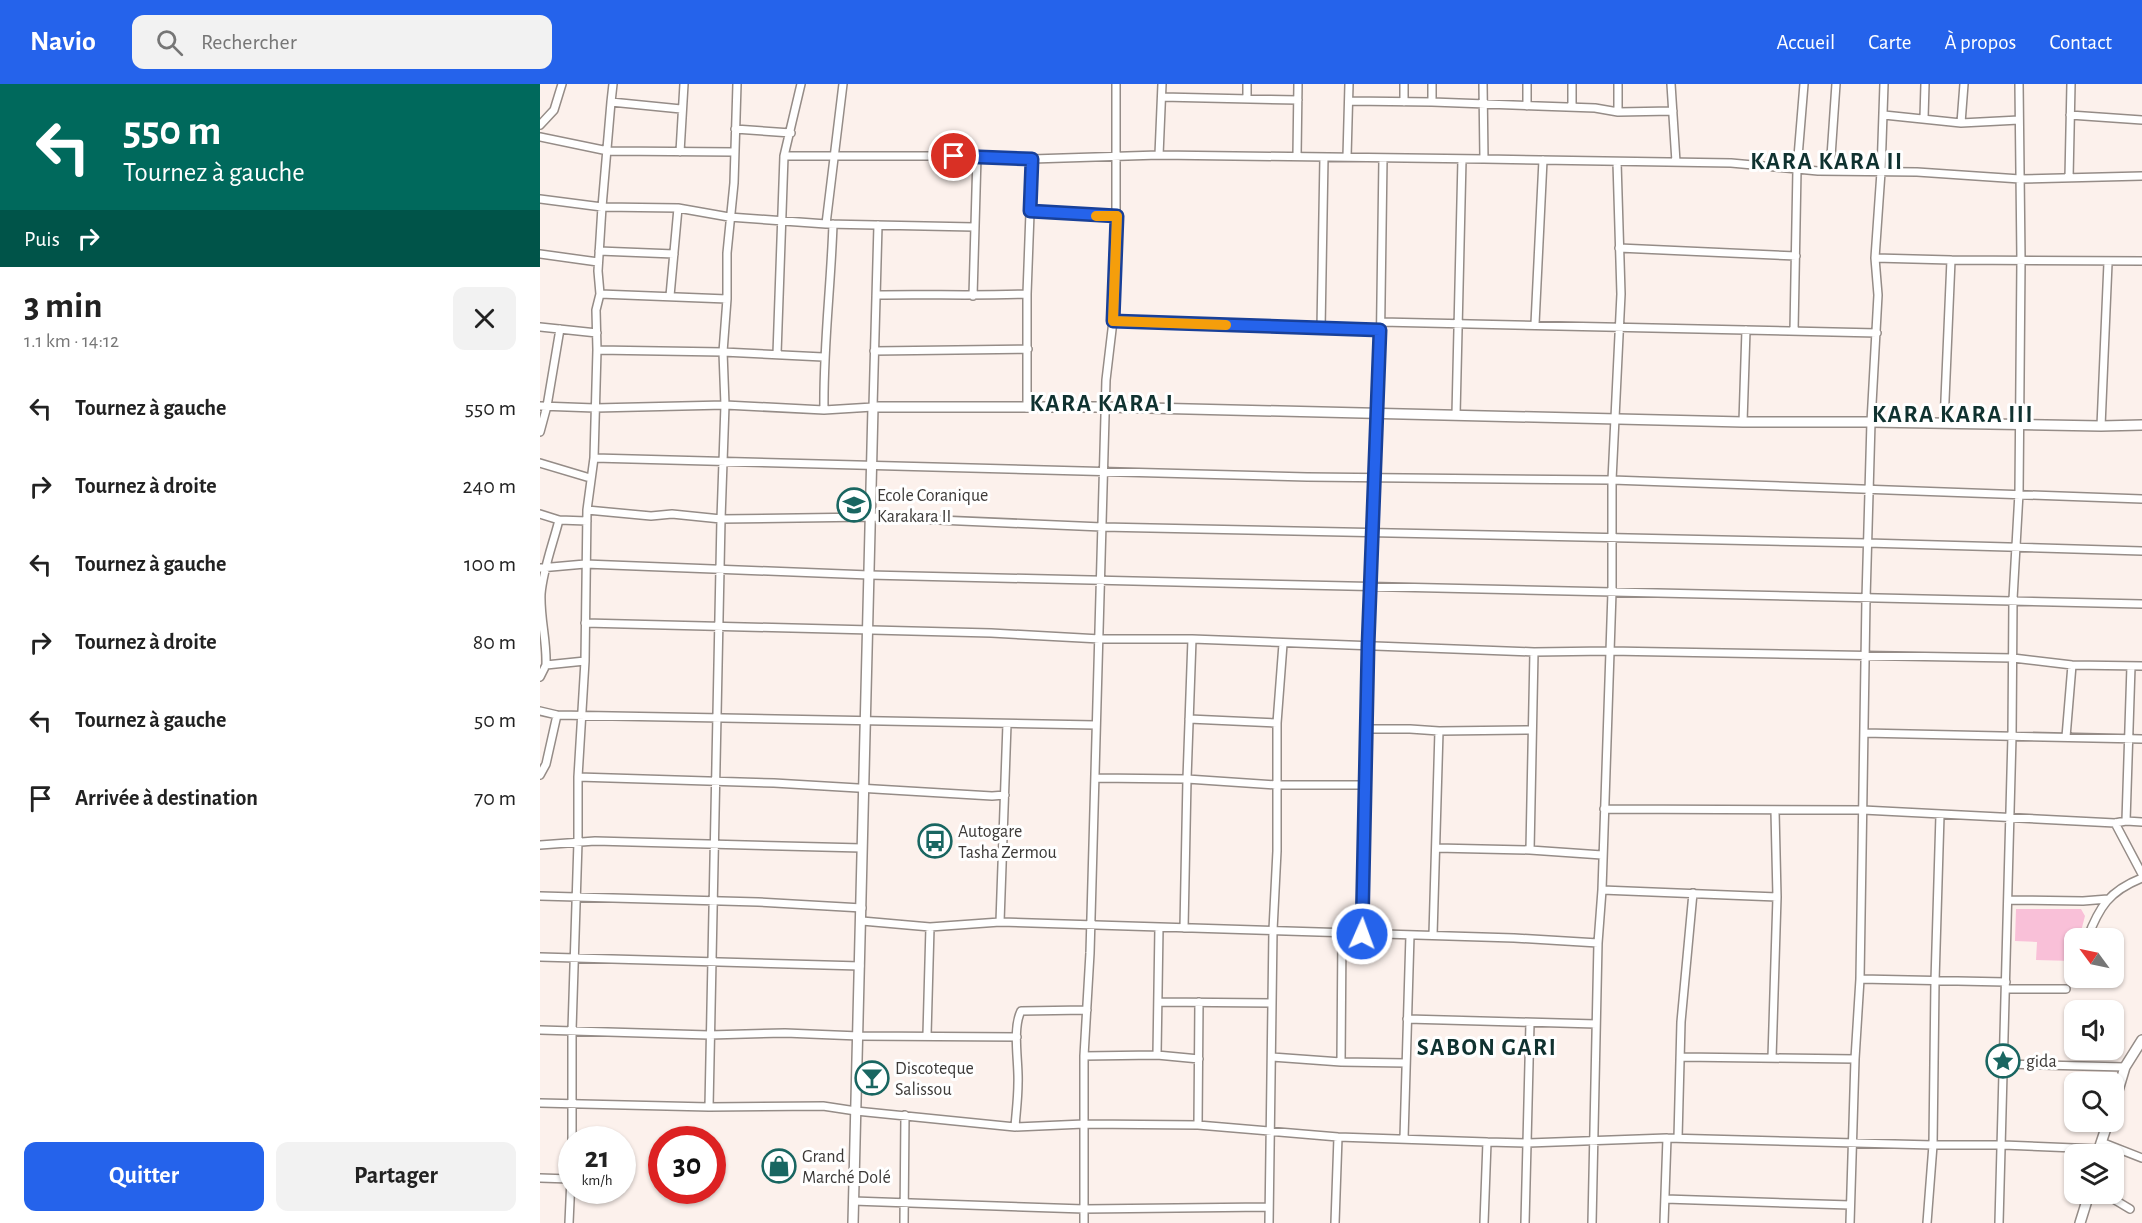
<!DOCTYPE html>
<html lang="fr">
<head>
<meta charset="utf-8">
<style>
	body { margin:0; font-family:"Alegreya Sans",sans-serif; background:#f2f2f2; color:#222; height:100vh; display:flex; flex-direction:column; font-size:22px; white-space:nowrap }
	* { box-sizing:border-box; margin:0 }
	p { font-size:20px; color:#767676 }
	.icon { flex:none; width:33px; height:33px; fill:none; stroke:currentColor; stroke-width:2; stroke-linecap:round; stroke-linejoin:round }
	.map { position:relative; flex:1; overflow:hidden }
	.side { display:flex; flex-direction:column; background:#fff; width:540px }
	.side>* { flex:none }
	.guide { background:#00695c; color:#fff; overflow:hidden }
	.needle { width:39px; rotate:303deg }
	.buttons { position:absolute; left:1524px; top:844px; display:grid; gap:12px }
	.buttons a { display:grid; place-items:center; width:60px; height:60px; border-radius:12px; background:#fff; box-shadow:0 2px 4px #0004; font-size:30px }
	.speed { position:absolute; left:18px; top:1042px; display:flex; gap:12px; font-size:30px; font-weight:700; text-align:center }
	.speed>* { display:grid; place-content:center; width:78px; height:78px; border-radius:50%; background:#fff; box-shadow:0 2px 4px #0004; line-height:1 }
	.speed small { font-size:15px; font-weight:400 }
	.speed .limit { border:9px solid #d22; background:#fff; color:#111 }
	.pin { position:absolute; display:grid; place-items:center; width:51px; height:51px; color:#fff; margin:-26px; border:3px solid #fff; border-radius:50%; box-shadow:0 2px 6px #0007 }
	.me { position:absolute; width:66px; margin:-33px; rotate:2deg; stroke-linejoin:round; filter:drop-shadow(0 0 4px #0008) }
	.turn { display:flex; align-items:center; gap:21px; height:126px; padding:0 24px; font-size:27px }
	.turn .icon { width:78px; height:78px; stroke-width:2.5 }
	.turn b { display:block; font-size:42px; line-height:51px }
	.then { display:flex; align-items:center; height:57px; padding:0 24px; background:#0003; gap:12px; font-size:22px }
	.round { display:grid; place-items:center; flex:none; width:63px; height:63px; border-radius:12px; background:#f2f2f2 }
	.overview { display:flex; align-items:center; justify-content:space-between; height:102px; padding:0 24px }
	h1 { font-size:36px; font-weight:700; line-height:45px }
	.action { display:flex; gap:12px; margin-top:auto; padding:12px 24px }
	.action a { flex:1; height:69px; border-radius:12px; background:#2563eb; color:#fff; font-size:24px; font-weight:700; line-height:69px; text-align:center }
	.action a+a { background:#f2f2f2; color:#222 }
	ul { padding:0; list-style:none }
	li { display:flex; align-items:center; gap:18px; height:78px; padding:0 24px }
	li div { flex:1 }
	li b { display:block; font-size:22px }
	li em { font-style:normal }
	header { display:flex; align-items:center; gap:36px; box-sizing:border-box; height:84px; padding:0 30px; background:#2563eb; color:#fff }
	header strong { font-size:28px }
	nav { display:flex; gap:33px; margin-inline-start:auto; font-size:21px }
	.search { width:420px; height:54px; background:#f2f2f2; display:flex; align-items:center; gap:15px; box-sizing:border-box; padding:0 21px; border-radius:12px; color:#767676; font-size:22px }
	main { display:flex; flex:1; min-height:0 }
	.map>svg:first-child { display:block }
</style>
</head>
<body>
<header>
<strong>Navio</strong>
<div class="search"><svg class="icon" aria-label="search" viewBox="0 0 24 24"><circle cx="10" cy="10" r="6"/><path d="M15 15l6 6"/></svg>Rechercher</div>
<nav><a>Accueil</a><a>Carte</a><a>À propos</a><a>Contact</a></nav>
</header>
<main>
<section class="side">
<div class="guide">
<div class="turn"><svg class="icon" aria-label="left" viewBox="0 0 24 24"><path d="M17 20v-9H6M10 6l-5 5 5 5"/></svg><div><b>550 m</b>Tournez à gauche</div></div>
<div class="then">Puis<svg class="icon" aria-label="right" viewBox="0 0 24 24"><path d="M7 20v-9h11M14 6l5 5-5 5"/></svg></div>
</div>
<div class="overview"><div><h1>3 min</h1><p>1.1 km · 14:12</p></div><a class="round"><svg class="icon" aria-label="close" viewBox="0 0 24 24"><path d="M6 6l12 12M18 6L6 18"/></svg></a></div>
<ul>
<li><svg class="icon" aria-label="left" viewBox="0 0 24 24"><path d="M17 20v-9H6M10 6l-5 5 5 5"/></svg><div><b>Tournez à gauche</b></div><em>550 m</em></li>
<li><svg class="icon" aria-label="right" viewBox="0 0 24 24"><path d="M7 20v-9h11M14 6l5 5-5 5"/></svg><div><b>Tournez à droite</b></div><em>240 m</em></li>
<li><svg class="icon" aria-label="left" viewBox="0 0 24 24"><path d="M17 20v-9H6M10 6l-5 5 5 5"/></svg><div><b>Tournez à gauche</b></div><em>100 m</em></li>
<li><svg class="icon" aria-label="right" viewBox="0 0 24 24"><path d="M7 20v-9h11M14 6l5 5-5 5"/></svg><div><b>Tournez à droite</b></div><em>80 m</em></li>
<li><svg class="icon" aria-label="left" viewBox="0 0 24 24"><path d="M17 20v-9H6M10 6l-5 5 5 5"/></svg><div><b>Tournez à gauche</b></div><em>50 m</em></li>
<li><svg class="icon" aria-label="arrive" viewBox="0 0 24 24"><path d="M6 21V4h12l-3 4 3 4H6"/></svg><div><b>Arrivée à destination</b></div><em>70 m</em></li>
</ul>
<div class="action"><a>Quitter</a><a>Partager</a></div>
</section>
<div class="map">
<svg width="1602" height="1139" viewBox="0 0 1602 1139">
	<rect width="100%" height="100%" fill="#fcf1ec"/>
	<!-- water -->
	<path fill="#f9c0d8" d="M1476,825H1541L1545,832L1539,855H1534L1533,877L1496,876L1497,858L1475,857Z"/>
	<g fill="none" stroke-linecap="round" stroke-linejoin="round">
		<!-- street casing -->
		<g stroke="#958c87" stroke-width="10">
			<path id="street" d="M864,0V18
				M943,0L944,75
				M1131,0L1136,78
				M622,13L758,16
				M707,14V0
				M809,17L892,18L1055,24L1078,28L1133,27
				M71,18L73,0
				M892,18V0
				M987,22V0
				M1032,23V0
				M1078,28V0
				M1344,31L1421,39L1479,36
				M1530,31L1602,36
				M1384,34L1385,0
				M1421,39L1424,0
				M0,41L14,26L22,0
				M195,45L251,49
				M0,53L68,67L195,68
				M140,68L144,0
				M619,71L622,0
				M244,72L261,0
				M757,72L758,0
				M807,73L809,0
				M1290,87L1296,0
				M1529,94L1531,0
				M0,115L62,123L71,18L141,25
				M491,127L577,132
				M286,140L303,0
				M1079,164L1256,172
				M59,167L134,170
				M0,170L58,178
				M1335,174L1411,176L1602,177
				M60,210L187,215
				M336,211C387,210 436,212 487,210
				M130,212L138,124
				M433,212L437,72
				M573,237L840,246
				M841,238L1337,249
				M995,240L1003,76
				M0,243L57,249
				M781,245L784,73
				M1254,247L1257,85L1264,0
				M57,266L183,268L283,273
				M334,267L488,265
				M237,270L244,72H437L492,75L619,71L944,75L1191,79L1278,87L1377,88L1480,95L1602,92
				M0,322L55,324L185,321L284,326L333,323L338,141
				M487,324V210L492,75
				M284,326C283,264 291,202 293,140
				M916,331L922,75
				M1203,338L1206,246
				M1404,339L1411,176
				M1561,342L1568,179
				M0,348L7,322L20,245
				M54,374L767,393L1072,396L1602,415
				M0,379L50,394
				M47,426L111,432L132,430L181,435L330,433L562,443L1327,459L1602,467
				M0,430L19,436L47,437
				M0,484L45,480L329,491L1602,520
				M45,539L451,549L560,555H652L994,568L1069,567L1473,574L1532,581L1602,582
				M6,581C7,557 0,534 1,510C3,485 13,460 19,436
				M0,593L6,581L45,577
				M0,627L17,631L555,641
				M649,635L737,639
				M828,645H870L899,647L992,646
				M1324,649L1602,655
				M1526,653L1532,581
				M0,691L6,680L17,631
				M38,693L234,699L452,712L465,711
				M555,694L647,695L736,701H826
				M1064,725L1323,726L1575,739L1586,737L1602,738
				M1586,737L1591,582
				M1575,739L1602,790
				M0,761L55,757L322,764
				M896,764L990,766L1062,771
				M990,766L994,568
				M1062,806L1237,813
				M0,812L218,818L322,824
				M1468,816L1543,817L1568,815
				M322,837L390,843L460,838L974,854L1058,859
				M460,838L467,640
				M644,844L647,695L652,555
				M822,850L828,562L840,286L843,74
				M893,851L899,647
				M1547,855C1559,823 1569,807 1602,794
				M0,873L320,882
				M1320,895L1466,898
				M1466,905H1526
				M618,918L732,919
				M867,935L1056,940
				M0,946L169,951L245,949L319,952L477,953
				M387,951L390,843
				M617,971L619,843
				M544,972L617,971L659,975
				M732,973L801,978L866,979
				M1140,973L1315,975
				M1232,974L1237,813L1235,727
				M801,978L802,849
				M1464,980L1585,983
				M0,1019L169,1023L283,1022L316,1027L475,1043L544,1040L658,1041L798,1053L947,1058L988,1059L1127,1054L1393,1061H1463L1559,1065
				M169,1023L181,435L185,321L183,268L187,215V169L194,99L197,0
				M658,1041L659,918
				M475,1043C476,1029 478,1014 478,999C479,979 472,945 481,927L547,926
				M864,1054L870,851
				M1138,1054L1141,938L1153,809
				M32,1056V946L38,758V693L45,577L47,426L54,374L57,266L56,226L60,210L58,187L62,123L138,124L189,133L286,140L434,143
				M1561,1058L1602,1074
				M0,1094L30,1095
				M1565,1110L1590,1125
				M1125,1115L1310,1121
				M313,1117L544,1125L729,1123
				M29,1139L32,1072
				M364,1139L365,1031
				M544,1139V972L550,869L566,296L573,237L576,182V0
				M729,1139L733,846L737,767V639L743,560
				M795,1139L798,1053
				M944,1139L947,1058
				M985,1139L990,939
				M1052,1139L1058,859L1062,806L1072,508V396L1081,210L1077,78
				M1124,1139L1127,1054
				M1310,1139L1315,975L1320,895L1326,515L1331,338L1338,211L1335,174L1341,88L1344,0
				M1387,1139L1393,1061L1395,897L1400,731
				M1459,1139L1472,652L1473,515L1479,409L1481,176L1479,0"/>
		</g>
		<!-- secondary casing -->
		<g stroke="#958c87" stroke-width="12">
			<path id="secondary" d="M1574,1020L1585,983L1602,956
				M1557,1071L1568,1038
				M313,1139L333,323H566L1203,338H1331L1561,342L1602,341
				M1540,1139L1549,1110"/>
		</g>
		<!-- street -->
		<use href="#street" stroke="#fff" stroke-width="7"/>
		<!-- secondary -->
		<use href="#secondary" stroke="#fff" stroke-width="9"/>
	</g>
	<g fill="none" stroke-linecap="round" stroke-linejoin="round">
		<!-- route casing -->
		<g stroke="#184099" stroke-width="15">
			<path id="route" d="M414,72L492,75L490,127L577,132L573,237L840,246L828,562L822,850"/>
		</g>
		<!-- route -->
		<use href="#route" stroke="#2563eb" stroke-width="10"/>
		<!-- slow -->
		<path stroke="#f59e0b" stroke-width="10" d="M556,132H577L573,237L686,241"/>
	</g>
	<!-- icons -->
	<defs>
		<g id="school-ring" transform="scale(1.725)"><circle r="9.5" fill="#fff" stroke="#196661" stroke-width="1.5"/><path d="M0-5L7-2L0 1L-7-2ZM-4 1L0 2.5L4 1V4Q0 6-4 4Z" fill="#196661"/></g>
		<g id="bus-ring" transform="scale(1.725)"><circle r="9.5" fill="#fff" stroke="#196661" stroke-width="1.5"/><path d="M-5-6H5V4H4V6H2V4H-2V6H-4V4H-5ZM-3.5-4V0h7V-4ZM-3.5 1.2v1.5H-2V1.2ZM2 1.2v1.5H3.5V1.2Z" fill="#196661"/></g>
		<g id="sight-ring" transform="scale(1.725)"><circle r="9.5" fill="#fff" stroke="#196661" stroke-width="1.5"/><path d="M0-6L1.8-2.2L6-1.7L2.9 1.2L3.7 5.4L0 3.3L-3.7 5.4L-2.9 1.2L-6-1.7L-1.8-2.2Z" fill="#196661"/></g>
		<g id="bar-ring" transform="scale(1.725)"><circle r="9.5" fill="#fff" stroke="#196661" stroke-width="1.5"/><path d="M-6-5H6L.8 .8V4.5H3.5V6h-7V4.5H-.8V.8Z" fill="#196661"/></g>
		<g id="shop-ring" transform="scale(1.725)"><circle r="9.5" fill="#fff" stroke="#196661" stroke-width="1.5"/><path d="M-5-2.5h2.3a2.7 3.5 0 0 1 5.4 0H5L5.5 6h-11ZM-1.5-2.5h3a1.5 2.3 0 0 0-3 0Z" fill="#196661"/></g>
	</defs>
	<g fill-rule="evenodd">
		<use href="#school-ring" x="314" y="421"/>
		<use href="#bus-ring" x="395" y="757"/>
		<use href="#sight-ring" x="1463" y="977"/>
		<use href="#bar-ring" x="332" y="994"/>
		<use href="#shop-ring" x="239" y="1082"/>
	</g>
	<g text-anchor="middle" stroke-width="6" stroke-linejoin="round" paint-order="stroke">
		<!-- poi labels -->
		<g font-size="18" fill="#3c3937" stroke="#fff" text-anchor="start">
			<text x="337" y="417">Ecole Coranique<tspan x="337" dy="21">Karakara II</tspan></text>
			<text x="418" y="753">Autogare<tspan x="418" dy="21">Tasha Zermou</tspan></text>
			<text x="1486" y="983">gida</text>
			<text x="355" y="990">Discoteque<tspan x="355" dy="21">Salissou</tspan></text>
			<text x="262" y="1078">Grand<tspan x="262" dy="21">Marché Dolé</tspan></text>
		</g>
		<!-- district labels -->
		<g font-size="24" font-weight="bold" letter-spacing="1.5" fill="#103230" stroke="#fff">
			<text x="1287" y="85">KARA KARA II</text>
			<text x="562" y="327">KARA KARA I</text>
			<text x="1413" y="338">KARA KARA III</text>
			<text x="947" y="971">SABON GARI</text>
		</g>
	</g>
</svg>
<div class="buttons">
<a><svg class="needle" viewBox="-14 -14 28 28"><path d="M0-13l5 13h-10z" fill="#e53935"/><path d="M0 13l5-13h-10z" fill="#767676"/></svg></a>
<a><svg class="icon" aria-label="sound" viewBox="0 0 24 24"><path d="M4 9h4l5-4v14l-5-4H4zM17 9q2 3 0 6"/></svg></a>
<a><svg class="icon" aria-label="search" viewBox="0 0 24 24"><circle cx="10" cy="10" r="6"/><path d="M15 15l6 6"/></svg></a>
<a><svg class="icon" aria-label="layers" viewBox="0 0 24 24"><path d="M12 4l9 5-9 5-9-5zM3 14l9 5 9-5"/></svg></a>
</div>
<div class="speed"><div>21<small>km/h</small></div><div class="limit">30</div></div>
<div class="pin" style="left:414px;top:72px;background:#d93025"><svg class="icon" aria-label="arrive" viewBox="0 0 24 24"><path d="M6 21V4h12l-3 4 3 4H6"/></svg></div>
<svg class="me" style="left:822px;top:850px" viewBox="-20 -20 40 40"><circle r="17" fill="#2563eb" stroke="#fff" stroke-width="3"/><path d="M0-11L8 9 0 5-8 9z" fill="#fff"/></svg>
</div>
</main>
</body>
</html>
